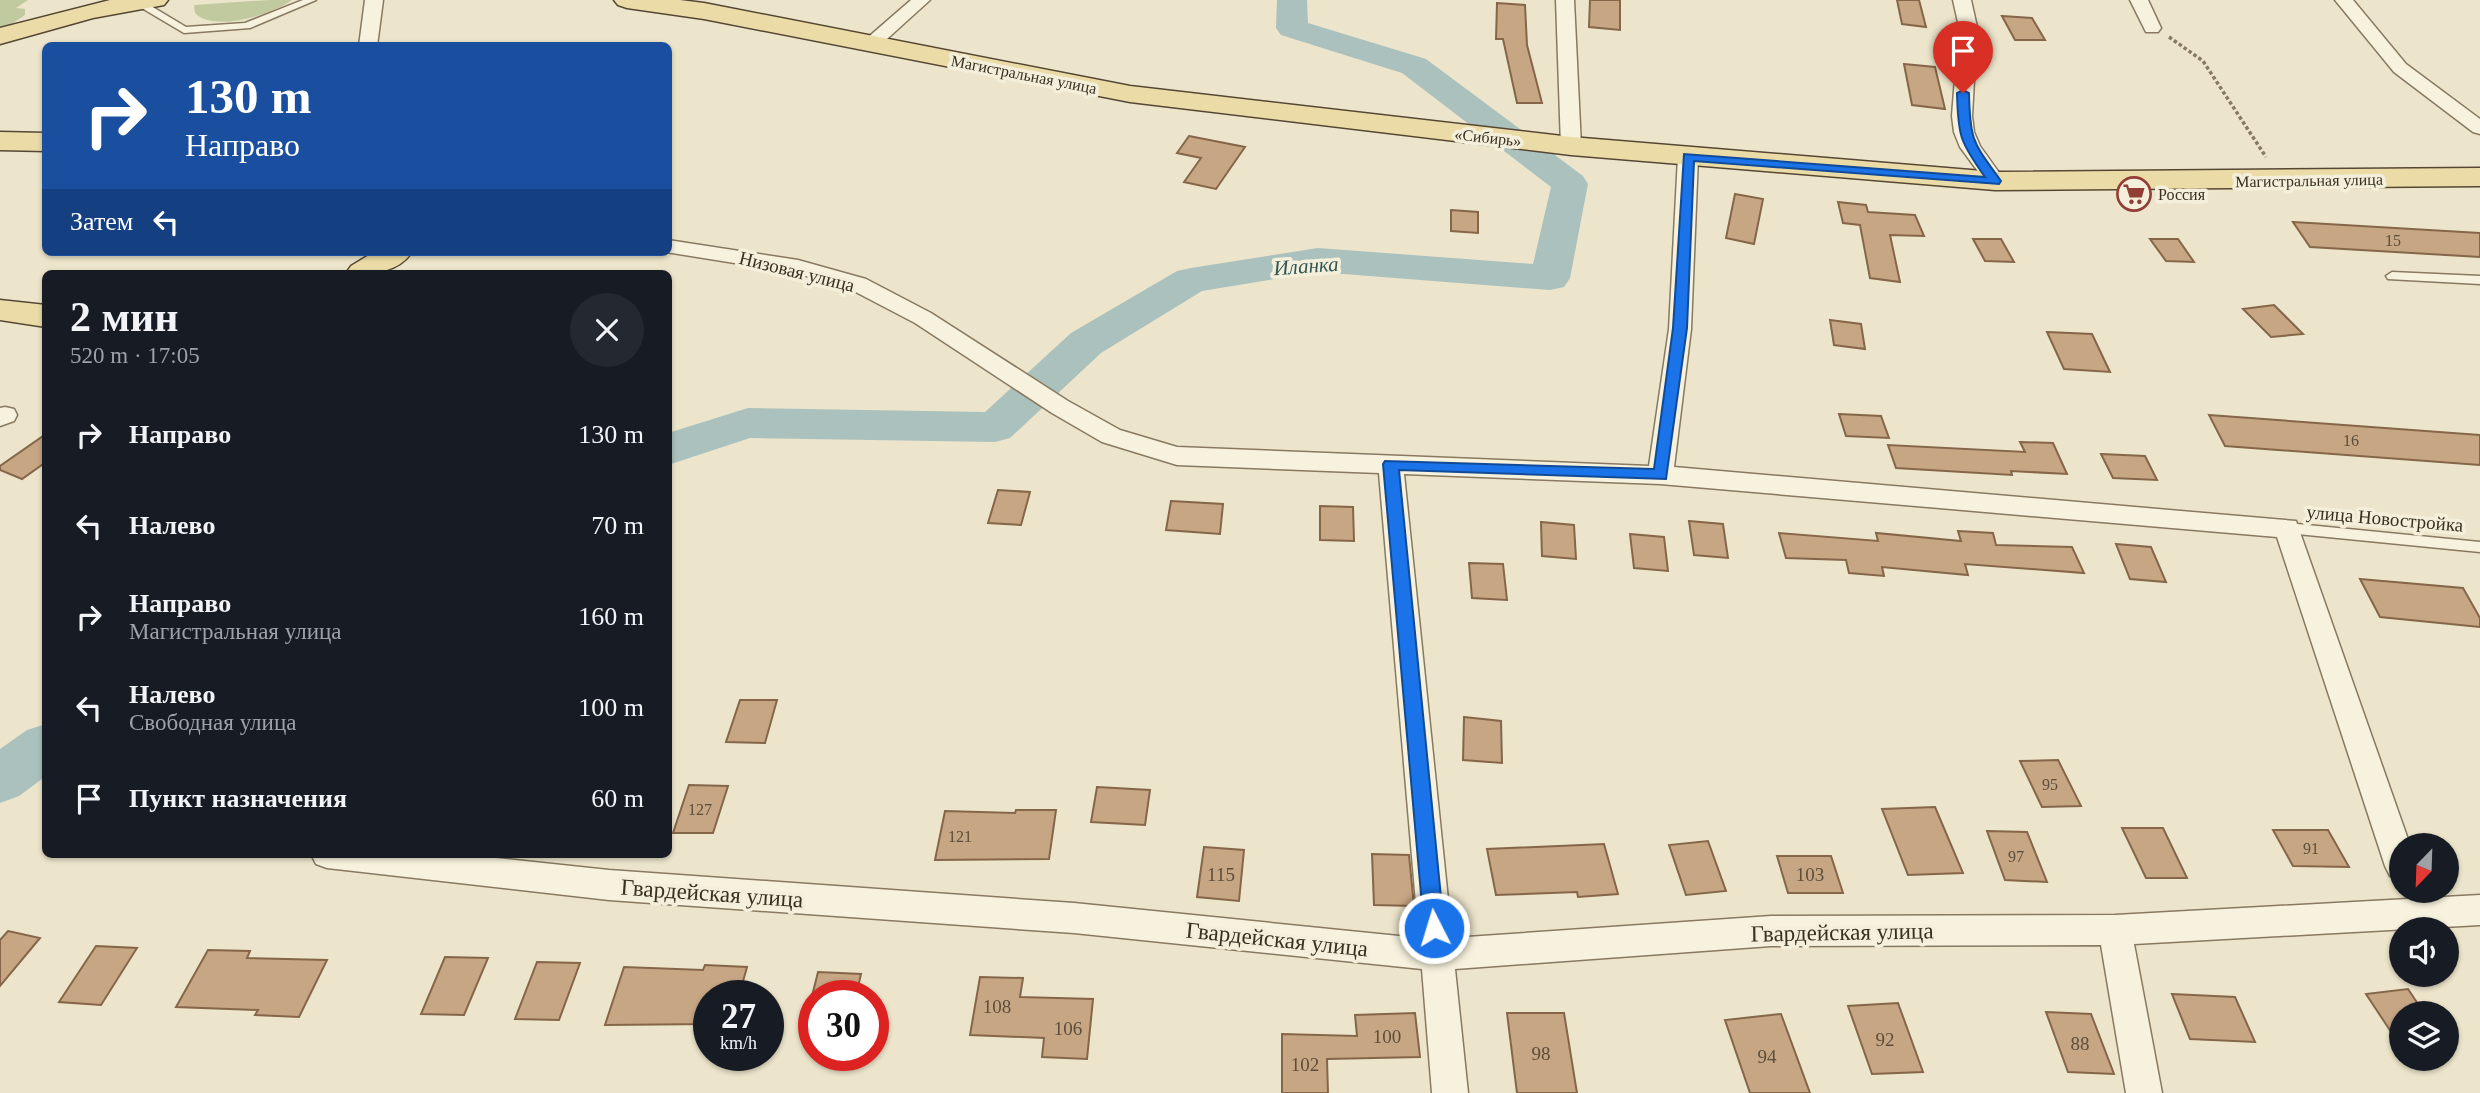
<!DOCTYPE html>
<html lang="ru">
<head>
<meta charset="utf-8">
<style>
	body { margin:0; font-family:Georgia,serif; background:#242831; color:#f1f3f6; height:100vh; display:flex; flex-direction:column; font-size:26px; white-space:nowrap }
	* { box-sizing:border-box; margin:0 }
	p { font-size:23px; color:#9ea1a6 }
	.icon { flex:none; width:38px; height:38px; fill:none; stroke:currentColor; stroke-width:2; stroke-linecap:round; stroke-linejoin:round }
	.map { position:relative; flex:1; overflow:hidden }
	.panel { position:absolute; left:42px; top:270px; width:630px; height:588px; display:flex; flex-direction:column; background:#171b24; border-radius:10px; box-shadow:0 2px 5px #0004 }
	.panel>* { flex:none }
	.hud { position:absolute; left:42px; top:42px; width:630px; height:214px; border-radius:10px; box-shadow:0 2px 5px #0004; background:#1a4fa0; color:#fff; overflow:hidden }
	.needle { width:46px; rotate:203deg }
	.tools { position:absolute; left:2389px; top:833px; display:grid; gap:14px }
	.tools a { display:grid; place-items:center; width:70px; height:70px; border-radius:50%; background:#171b24; box-shadow:0 2px 5px #0004; font-size:35px }
	.speed { position:absolute; left:693px; top:980px; display:flex; gap:14px; font-size:35px; font-weight:700; text-align:center }
	.speed>* { display:grid; place-content:center; width:91px; height:91px; border-radius:50%; background:#171b24; box-shadow:0 2px 5px #0004; line-height:1 }
	.speed small { font-size:18px; font-weight:400 }
	.speed .limit { border:10px solid #d22; background:#fff; color:#111 }
	.pin { position:absolute; display:grid; place-items:center; width:60px; height:60px; color:#fff; margin:-72px -30px; border-radius:50% 50% 50% 0; rotate:-45deg; box-shadow:0 0 7px #0007 }
	.pin .icon { rotate:45deg }
	.me { position:absolute; width:77px; margin:-38px; rotate:355deg; stroke-linejoin:round; filter:drop-shadow(0 0 5px #0008) }
	.turn { display:flex; align-items:center; gap:24px; height:147px; padding:0 28px; font-size:32px }
	.turn .icon { width:91px; height:91px; stroke-width:2.5 }
	.turn b { display:block; font-size:49px; line-height:60px }
	.then { display:flex; align-items:center; height:66px; padding:0 28px; background:#0003; gap:14px; font-size:26px }
	.round { display:grid; place-items:center; flex:none; width:74px; height:74px; border-radius:37px; background:#242831 }
	.head { display:flex; align-items:center; justify-content:space-between; height:119px; padding:0 28px }
	h1 { font-size:42px; font-weight:600; line-height:52px }
	ul { padding:0; list-style:none }
	li { display:flex; align-items:center; gap:21px; height:91px; padding:0 28px }
	li div { flex:1 }
	li b { display:block; font-size:26px }
	li em { font-style:normal }
	.map>svg:first-child { display:block }
</style>
</head>
<body>
<div class="map">
<svg width="2480" height="1093" viewBox="0 0 2480 1093">
	<rect width="100%" height="100%" fill="#ece5cb"/>
	<!-- green -->
	<path fill="#c1ca9f" d="M0,0H28L16,8L25,9V15L0,32Z
		M269,0H292C273,14 214,33 195,13L194,5Z"/>
	<g fill="none" stroke-linecap="round" stroke-linejoin="round">
		<!-- river -->
		<path fill="#abc1bd" fill-rule="evenodd" d="M1277,0H1307L1308,23L1426,59L1583,176L1588,184L1570,278L1564,287L1550,290L1318,272L1202,291L1101,353L1010,438L995,442L750,438L668,465V433L748,408L985,412L1071,333L1177,271L1191,268L1318,248L1533,264L1551,187L1402,73L1281,35L1276,28Z
			M46,724V776L19,796L0,803V749L27,730Z"/>
	</g>
	<!-- building -->
	<path fill="#c7a684" stroke="#856648" stroke-width="2" d="M1590,0H1620V30L1589,27Z
		M1897,0H1919L1926,27L1902,24Z
		M1497,3L1525,5L1527,45L1542,103H1517L1503,39H1496Z
		M2002,16L2032,18L2045,40H2015Z
		M1904,64L1935,67L1945,109L1912,105Z
		M1189,136L1245,147L1216,189L1184,182L1201,158L1177,153Z
		M1735,194L1763,199L1754,244L1726,238Z
		M1838,202L1866,205L1868,212L1915,215L1924,236L1890,235L1900,282L1870,278L1860,225L1843,223Z
		M1451,210L1478,212V233L1451,231Z
		M2293,222L2480,233V257L2310,247Z
		M1973,239H2001L2014,262L1985,261Z
		M2150,239H2178L2194,262L2166,261Z
		M2274,305L2303,334L2271,337L2243,309Z
		M1830,320L1861,324L1865,349L1834,345Z
		M2047,332L2092,334L2110,372L2064,369Z
		M1839,414L1881,416L1889,438L1846,436Z
		M2209,415L2480,435V465L2225,446Z
		M46,434V462L22,479L0,470V466Z
		M2020,442L2053,443L2067,474L2011,471L2012,475L1896,468L1888,445L2025,452Z
		M2101,454L2145,456L2157,480L2113,478Z
		M998,490L1030,492L1021,525L988,523Z
		M1171,501L1223,504L1220,534L1166,530Z
		M1320,506L1353,507L1354,541L1320,540Z
		M1689,521L1723,524L1728,558L1694,555Z
		M1541,522L1574,525L1576,559L1542,556Z
		M1958,531L1993,533L1996,545L2072,547L2084,573L1965,564L1968,575L1882,567L1884,576L1849,573L1846,560L1786,558L1779,533L1878,541L1876,533L1961,541Z
		M1630,534L1664,537L1668,571L1634,568Z
		M2116,544L2151,547L2166,582L2130,579Z
		M1469,563L1503,564L1507,600L1472,598Z
		M2360,579L2463,588L2480,618V627L2380,617Z
		M740,700H777L765,743L726,742Z
		M1464,717L1501,721L1502,763L1463,760Z
		M2058,760L2081,806L2042,807L2020,761Z
		M689,785L728,786L713,833H673Z
		M1097,787L1150,790L1145,825L1091,822Z
		M1935,807L1963,873L1908,875L1882,809Z
		M1016,810H1056L1049,859L935,860L945,811L1015,813Z
		M2122,828H2163L2187,878H2146Z
		M2273,830H2328L2349,867L2293,866Z
		M1987,831L2027,832L2047,882L2005,880Z
		M1708,841L1726,891L1686,895L1669,845Z
		M1604,844L1618,894L1578,897L1577,892L1496,895L1487,849Z
		M1204,847L1244,850L1239,901L1197,897Z
		M1372,854L1409,855L1414,906L1374,905Z
		M1777,856H1831L1843,893H1788Z
		M8,931L40,938L0,986V940Z
		M96,946L137,948L101,1005L59,1002Z
		M208,950L250,951L247,958L327,960L299,1017L255,1015L258,1010L176,1007Z
		M445,957L488,958L464,1015L421,1014Z
		M537,962L580,963L559,1020L515,1019Z
		M705,965L747,967L739,996H709V1024L605,1025L624,967L703,970Z
		M818,972L861,974L856,996H812Z
		M980,977L1023,978L1020,997L1093,999L1087,1059L1042,1057L1044,1038L970,1035Z
		M2408,989L2424,1013H2401V1047L2366,994Z
		M2172,994L2235,997L2255,1042L2190,1039Z
		M1898,1003L1923,1072L1872,1074L1848,1006Z
		M2046,1012L2091,1014L2114,1074L2068,1072Z
		M1415,1013L1420,1057L1327,1059L1328,1093H1282V1034L1357,1036L1355,1015Z
		M1507,1013H1564L1577,1093H1517Z
		M1781,1014L1810,1093H1750L1725,1020Z"/>
	<g fill="none" stroke-linecap="round" stroke-linejoin="round">
		<!-- service casing -->
		<g stroke="#887960" stroke-width="3">
			<path id="service" d="M135,0H141L186,27L245,23L303,0H316L250,28L184,33L135,4Z
				M2392,272L2480,276V284L2388,279L2386,276Z
				M2287,523L2480,542V552L2287,533L2280,528Z"/>
		</g>
		<!-- minor casing -->
		<g stroke="#887960" stroke-width="3">
			<path id="minor" d="M365,0H383L377,46H359Z
				M911,0H930L877,48H865L862,44L865,40Z
				M1556,0H1574L1581,146L1571,152L1561,146Z
				M1953,0H1971L1977,27L1972,116L1974,132L1980,146L2005,181L2002,185H1988L1960,147L1954,132L1952,116L1959,27Z
				M2130,0H2148L2161,28L2158,32H2146Z
				M2335,0H2353L2406,64L2480,119V134L2473,132L2394,72Z
				M1688,151L1695,153L1698,157L1691,329L1674,467L2296,521L2410,845H2401V880L2390,876L2385,866L2277,537L1660,484L1404,474L1452,938L1771,916L2115,915L2480,895V925L2134,944L2162,1093H2126L2101,945L1771,946L1455,969L1468,1093H1432L1422,969L1074,933L609,900L327,868L316,864L311,854H458L609,870L1074,903L1419,938L1379,473L1177,465L1102,442L1052,413L915,323L850,289L796,273L666,252H668V240L798,260L866,279L931,313L1068,401L1120,430L1177,447L1649,466L1669,329L1678,157L1681,153Z
				M5,407L14,409L17,415L14,421L0,426V408Z"/>
		</g>
		<!-- primary casing -->
		<g stroke="#564734" stroke-width="3">
			<path id="primary" d="M110,0H168L164,5L93,18L0,44V28Z
				M614,0H680L704,3L1130,86L1571,137L1995,172L2480,168V186L1995,190L1571,155L1130,102L704,19L627,8L618,5Z
				M0,132L46,133V151L0,150Z
				M374,252H412C396,275 371,273 346,273L351,266Z
				M0,300L46,305V327L0,320Z"/>
		</g>
		<!-- path -->
		<path stroke="#887960" stroke-width="3.5" stroke-dasharray="3.5 2.5" stroke-linecap="butt" d="M2169,37L2203,61L2266,157"/>
		<!-- service -->
		<use href="#service" fill="#f7f2de" fill-rule="evenodd"/>
		<!-- minor -->
		<use href="#minor" fill="#f7f2de" fill-rule="evenodd"/>
		<!-- primary -->
		<use href="#primary" fill="#ebdca7" fill-rule="evenodd"/>
	</g>
	<!-- route -->
	<path fill="#1a73e8" stroke="#114b97" stroke-width="2" d="M1963,90L1969,93C1970,142 1973,142 2001,181L1999,184L1694,161L1687,328L1666,479L1399,470L1444,928L1441,934L1434,937L1427,934L1424,928L1383,464L1385,461L1654,469L1673,328L1684,154L1985,177C1960,142 1958,136 1957,93Z"/>
	<!-- icons -->
	<defs>
		<g id="supermarket-ring" transform="scale(1.75)"><circle r="9.5" fill="#f4efda" stroke="#923d35" stroke-width="1.5"/><path d="M-6-5.5h2.5l.6 2H6L4.5 2H-2.5L-4.4-4H-6ZM-1.5 3.2a1.3 1.3 0 1 0 .1 0ZM3 3.2a1.3 1.3 0 1 0 .1 0Z" fill="#923d35"/></g>
	</defs>
	<g fill-rule="evenodd">
		<use href="#supermarket-ring" x="2134" y="194"/>
	</g>
	<g text-anchor="middle" stroke-width="7" stroke-linejoin="round" paint-order="stroke">
		<!-- far-street labels -->
		<g font-size="16" fill="#393022" stroke="#f4efda">
			<text transform="translate(1024 74) rotate(11)" y="6">Магистральная улица</text>
			<text transform="translate(1488 137) rotate(6)" y="6">«Сибирь»</text>
			<text transform="translate(2309 180) rotate(-1)" y="6">Магистральная улица</text>
		</g>
		<!-- far-poi labels -->
		<g font-size="16" fill="#393022" stroke="#f4efda" text-anchor="start">
			<text x="2158" y="200">Россия</text>
		</g>
		<!-- number labels -->
		<g font-size="16" fill="#5c4e3a">
			<text x="2393" y="246">15</text>
			<text x="2351" y="446">16</text>
			<text x="2050" y="790">95</text>
			<text x="700" y="815">127</text>
			<text x="960" y="842">121</text>
			<text x="2311" y="854">91</text>
			<text x="2016" y="862">97</text>
		</g>
		<!-- street labels -->
		<g font-size="19" fill="#393022" stroke="#f4efda">
			<text transform="translate(797 271) rotate(14)" y="7">Низовая улица</text>
			<text transform="translate(2385 518) rotate(5)" y="7">улица Новостройка</text>
		</g>
		<!-- near-number labels -->
		<g font-size="19" fill="#5c4e3a">
			<text x="1221" y="881">115</text>
			<text x="1810" y="881">103</text>
			<text x="997" y="1013">108</text>
			<text x="1068" y="1035">106</text>
			<text x="1387" y="1043">100</text>
			<text x="1885" y="1046">92</text>
			<text x="2080" y="1050">88</text>
			<text x="1541" y="1060">98</text>
			<text x="1767" y="1063">94</text>
			<text x="1305" y="1071">102</text>
		</g>
		<!-- water labels -->
		<g font-size="21" font-style="italic" fill="#335758" stroke="#f4efda">
			<text transform="translate(1306 266) rotate(-4)" y="7">Иланка</text>
		</g>
		<!-- near-street labels -->
		<g font-size="23" fill="#393022" stroke="#f4efda">
			<text transform="translate(712 893) rotate(4)" y="8">Гвардейская улица</text>
			<text transform="translate(1842 932) rotate(-1)" y="8">Гвардейская улица</text>
			<text transform="translate(1277 939) rotate(6)" y="8">Гвардейская улица</text>
		</g>
	</g>
</svg>
<div class="tools">
<a><svg class="needle" viewBox="-14 -14 28 28"><path d="M0-13l5 13h-10z" fill="#e53935"/><path d="M0 13l5-13h-10z" fill="#9ea1a6"/></svg></a>
<a><svg class="icon" aria-label="sound" viewBox="0 0 24 24"><path d="M4 9h4l5-4v14l-5-4H4zM17 9q2 3 0 6"/></svg></a>
<a><svg class="icon" aria-label="layers" viewBox="0 0 24 24"><path d="M12 4l9 5-9 5-9-5zM3 14l9 5 9-5"/></svg></a>
</div>
<div class="speed"><div>27<small>km/h</small></div><div class="limit">30</div></div>
<div class="pin" style="left:1963px;top:93px;background:#d93025"><svg class="icon" aria-label="arrive" viewBox="0 0 24 24"><path d="M6 21V4h12l-3 4 3 4H6"/></svg></div>
<svg class="me" style="left:1434px;top:928px" viewBox="-20 -20 40 40"><circle r="17" fill="#1a73e8" stroke="#fff" stroke-width="3"/><path d="M0-11L8 9 0 5-8 9z" fill="#fff"/></svg>
<div class="hud">
<div class="turn"><svg class="icon" aria-label="right" viewBox="0 0 24 24"><path d="M7 20v-9h11M14 6l5 5-5 5"/></svg><div><b>130 m</b>Направо</div></div>
<div class="then">Затем<svg class="icon" aria-label="left" viewBox="0 0 24 24"><path d="M17 20v-9H6M10 6l-5 5 5 5"/></svg></div>
</div>
<section class="panel">
<div class="head"><div><h1>2 мин</h1><p>520 m · 17:05</p></div><a class="round"><svg class="icon" aria-label="close" viewBox="0 0 24 24"><path d="M6 6l12 12M18 6L6 18"/></svg></a></div>
<ul>
<li><svg class="icon" aria-label="right" viewBox="0 0 24 24"><path d="M7 20v-9h11M14 6l5 5-5 5"/></svg><div><b>Направо</b></div><em>130 m</em></li>
<li><svg class="icon" aria-label="left" viewBox="0 0 24 24"><path d="M17 20v-9H6M10 6l-5 5 5 5"/></svg><div><b>Налево</b></div><em>70 m</em></li>
<li><svg class="icon" aria-label="right" viewBox="0 0 24 24"><path d="M7 20v-9h11M14 6l5 5-5 5"/></svg><div><b>Направо</b><p>Магистральная улица</p></div><em>160 m</em></li>
<li><svg class="icon" aria-label="left" viewBox="0 0 24 24"><path d="M17 20v-9H6M10 6l-5 5 5 5"/></svg><div><b>Налево</b><p>Свободная улица</p></div><em>100 m</em></li>
<li><svg class="icon" aria-label="arrive" viewBox="0 0 24 24"><path d="M6 21V4h12l-3 4 3 4H6"/></svg><div><b>Пункт назначения</b></div><em>60 m</em></li>
</ul>
</section>
</div>
</body>
</html>
